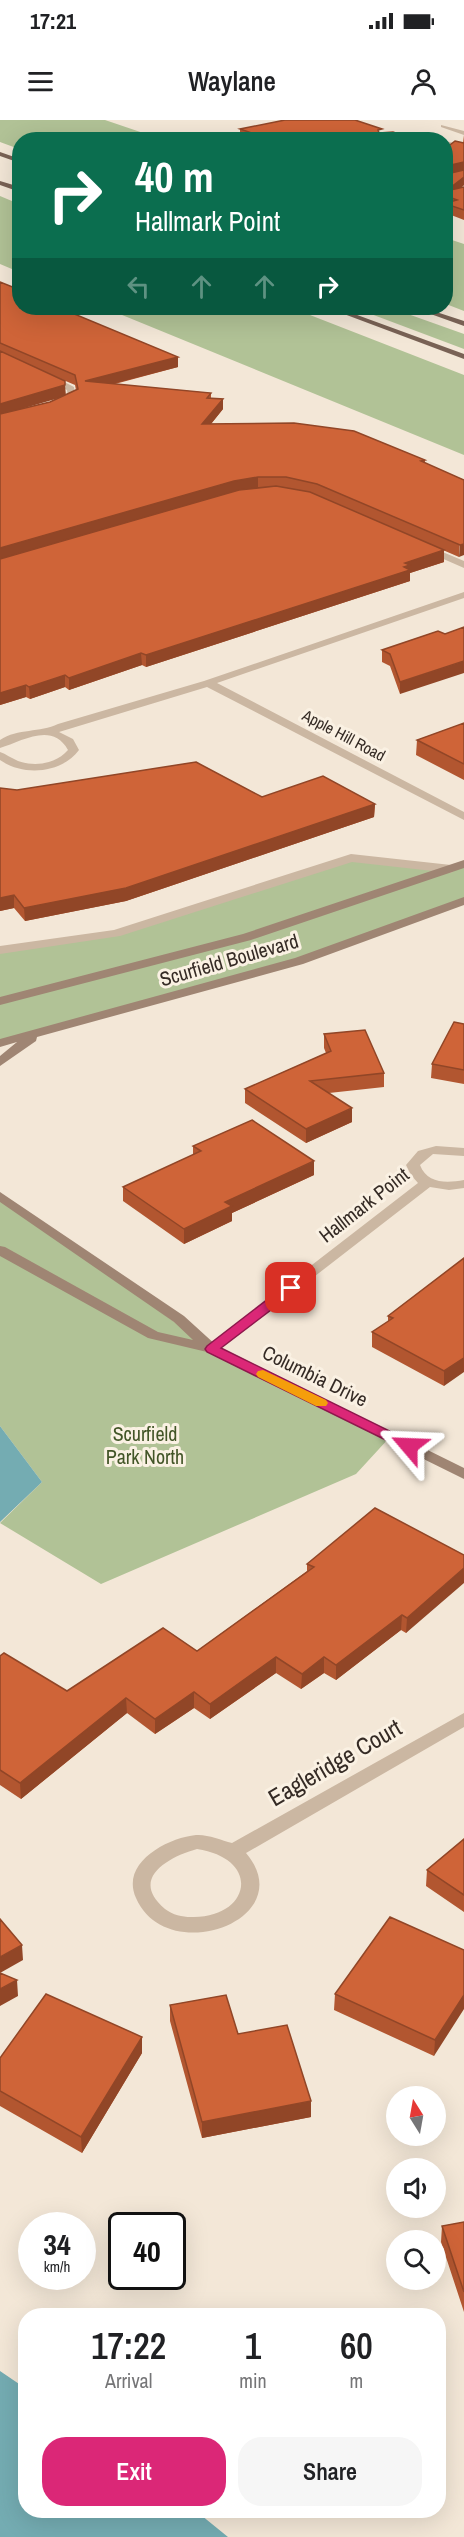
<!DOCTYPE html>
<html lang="en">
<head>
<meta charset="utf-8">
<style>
	body { margin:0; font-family:"Archivo Narrow",sans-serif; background:#f6f6f6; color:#202124; height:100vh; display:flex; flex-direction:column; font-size:22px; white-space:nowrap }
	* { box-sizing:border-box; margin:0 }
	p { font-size:20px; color:#757577 }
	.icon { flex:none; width:33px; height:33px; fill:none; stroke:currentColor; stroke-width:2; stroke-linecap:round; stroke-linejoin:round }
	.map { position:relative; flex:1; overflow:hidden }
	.panel { position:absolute; left:18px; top:2188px; width:428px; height:210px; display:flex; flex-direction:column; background:#fff; border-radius:24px; box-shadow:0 6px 24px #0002 }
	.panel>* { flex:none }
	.banner { position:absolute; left:12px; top:12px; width:441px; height:183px; border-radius:24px; box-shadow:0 6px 24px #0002; background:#0b6e4f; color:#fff; overflow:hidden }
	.needle { width:39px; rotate:349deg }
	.buttons { position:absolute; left:386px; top:1966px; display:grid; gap:12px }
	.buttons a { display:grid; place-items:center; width:60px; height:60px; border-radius:50%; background:#fff; box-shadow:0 6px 24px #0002; font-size:30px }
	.speed { position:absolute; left:18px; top:2092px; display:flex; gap:12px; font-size:30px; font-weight:700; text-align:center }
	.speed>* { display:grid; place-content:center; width:78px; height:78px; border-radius:50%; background:#fff; box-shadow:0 6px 24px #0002; line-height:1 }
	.speed small { font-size:15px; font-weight:400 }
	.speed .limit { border:3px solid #111; border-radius:9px; background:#fff; color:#111 }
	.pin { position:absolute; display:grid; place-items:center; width:51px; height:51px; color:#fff; margin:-26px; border-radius:12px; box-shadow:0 3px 9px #0006 }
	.me { position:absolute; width:66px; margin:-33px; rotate:296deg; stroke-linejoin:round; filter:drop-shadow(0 0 4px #0008) }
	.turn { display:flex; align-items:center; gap:21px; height:126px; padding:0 24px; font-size:27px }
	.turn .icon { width:78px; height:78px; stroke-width:2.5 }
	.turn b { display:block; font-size:42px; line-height:51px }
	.lanes { display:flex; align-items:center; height:57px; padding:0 24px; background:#0003; justify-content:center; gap:30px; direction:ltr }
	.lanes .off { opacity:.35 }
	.eta { display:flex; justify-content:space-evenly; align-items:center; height:102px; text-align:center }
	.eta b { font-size:36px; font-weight:600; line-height:42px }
	.cta { display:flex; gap:12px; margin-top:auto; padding:12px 24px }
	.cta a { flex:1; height:69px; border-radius:24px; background:#db2777; color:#fff; font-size:24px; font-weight:600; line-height:69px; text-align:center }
	.cta a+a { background:#f6f6f6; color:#202124 }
	.status { display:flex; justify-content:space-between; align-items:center; height:42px; padding:0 30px; background:#fff; direction:ltr }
	.status svg { height:16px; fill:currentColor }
	header { display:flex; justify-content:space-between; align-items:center; height:78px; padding:0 24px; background:#fff; font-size:27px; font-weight:600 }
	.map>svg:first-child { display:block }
</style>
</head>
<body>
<div class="status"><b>17:21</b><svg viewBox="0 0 49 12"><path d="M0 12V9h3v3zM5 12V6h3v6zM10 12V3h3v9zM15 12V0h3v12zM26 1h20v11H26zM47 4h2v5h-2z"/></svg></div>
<header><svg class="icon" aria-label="menu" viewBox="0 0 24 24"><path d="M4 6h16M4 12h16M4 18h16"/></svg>Waylane<svg class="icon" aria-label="person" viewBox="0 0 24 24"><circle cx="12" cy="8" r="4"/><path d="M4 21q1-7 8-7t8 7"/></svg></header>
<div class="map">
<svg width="464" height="2417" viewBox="0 0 464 2417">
	<rect width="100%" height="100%" fill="#f3e7d7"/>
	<!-- green -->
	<path fill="#b1c296" d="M0,0H105L161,19L20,20L19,29L0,22Z
		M0,76L19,84V152L0,144Z
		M446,118L464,124V191L446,184Z
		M105,188H292L464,255V335Z
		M355,188H391L464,214V229Z
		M351,738L451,749L464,744V781L299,841L0,923V830L116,813Z
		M0,1076L212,1229L390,1317L356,1354L101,1464L0,1403L42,1362L0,1306Z"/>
	<!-- water -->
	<path fill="#74acb2" d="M0,1306L42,1362L0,1402Z
		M0,2251L25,2268L26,2391H196L228,2417H0Z"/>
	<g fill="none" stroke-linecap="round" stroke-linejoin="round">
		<!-- lane -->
		<path fill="#cbb7a2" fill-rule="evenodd" d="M441,5L464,11V15L441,7Z
			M204,12L221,19L222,20H212L202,15Z
			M408,13L435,18L438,20L408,17L380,20Z
			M446,21L464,26V30L446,25Z"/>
		<!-- street -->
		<path fill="#cbb7a2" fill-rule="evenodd" d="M45,255H51L74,267L75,280L57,284V280L68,277L67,270L45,259Z
			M426,425L464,441V448L423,430V426Z
			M464,472V478L217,563L464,692V700L207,567L59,612L73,619L79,630C62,653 24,657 0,640V632C6,634 11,638 18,641C35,647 56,644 68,630C52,601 21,622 0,628V620C18,608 40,613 58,604L204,561Z
			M351,734L451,745L457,749L451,753L352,742L120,816L0,834V826L114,810Z
			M436,1026L464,1028V1036L433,1034L420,1045C427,1064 447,1063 464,1060V1068L449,1070L430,1067L217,1232H207L204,1229L207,1226L418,1063L411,1055L406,1045L418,1031Z
			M464,1593V1607L246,1733C302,1799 167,1849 136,1778C120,1743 167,1718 196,1715C207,1714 221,1720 232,1723ZM197,1729C263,1739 250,1799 191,1797C182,1797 173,1795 165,1789C129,1759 168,1737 197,1729Z"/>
		<!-- secondary -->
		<path fill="#9f8573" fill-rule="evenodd" d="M464,740V748L251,820L0,885V877L243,814Z
			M464,777V785L303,844L37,917L36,921L0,946V936L17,922L0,927V919L295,838Z
			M0,1072L184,1196L217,1226L464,1348V1359L207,1232L148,1218L0,1136V1126L5,1127L158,1212L193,1220L174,1202L0,1082Z"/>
		<!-- primary -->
		<path fill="#796255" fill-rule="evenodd" d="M0,32L20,39V43L0,36Z
			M0,61L20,67V72L0,65Z
			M328,188H338L464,234V239Z
			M414,188H424L464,201V206Z"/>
	</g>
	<!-- wall -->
	<path fill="#b25630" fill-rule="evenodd" d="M240,9L382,13L416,20H246L240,18Z
		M464,15V65L462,67H464V100L446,93V28L463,23Z
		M0,162L178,247L115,264L211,273V278L223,289L211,304L425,340V343L464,360L459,437L316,375L444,430V442L410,453V461L146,547L142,545L69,570L65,567L30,579L26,577L0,585ZM40,250L75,265L76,270L65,275ZM60,277L50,282L16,290Z
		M438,511L400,574L390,546L382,542V530Z
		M464,603V660L416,635L417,620Z
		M0,668L17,670L262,677L375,684L374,697L126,781L25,801L14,788L0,791Z
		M464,904V964L431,958L432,944Z
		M324,914L384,953V967L329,973L352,1002L306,1023L245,983V969L326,933L324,928Z
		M193,1026L314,1055L232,1093V1101L184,1124L123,1081V1067L193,1035Z
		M464,1138L444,1266L372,1227V1212L388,1202V1196Z
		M464,1435L406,1513L401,1510L336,1560L324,1553L301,1569L276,1553L210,1599L194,1588L155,1614L127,1593L21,1679L0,1665V1536L67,1571L197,1531L307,1451V1444Z
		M464,1719V1792L426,1766L427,1750Z
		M464,1830L434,1936L334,1890L335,1874Z
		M170,1885L238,1914L311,1997L202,2018L170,1901Z
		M142,1933L82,2033L0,1986V1938Z
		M464,2102V2192L441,2122L442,2106Z"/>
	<!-- shaded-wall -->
	<path fill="#914627" d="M464,42V51L446,55V46Z
		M464,57V65L448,77L446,71Z
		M178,237V247L85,271V261Z
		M65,265L66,276L0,295V284Z
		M223,279V289L202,315V304Z
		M258,357V368L234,372L0,440V428L234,361Z
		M464,424V435L459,437L460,425Z
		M444,430V442L410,453V461L146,547V535L405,443Z
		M141,533L142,545L69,570V558Z
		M464,541V553L400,574V562Z
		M65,555V567L30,579L29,567Z
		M26,565V577L0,585V573Z
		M375,684L374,697L126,781L25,801L24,788Z
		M14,775V788L0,791V778Z
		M352,988V1002L306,1023V1009Z
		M314,1041V1055L232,1093V1101L184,1124V1109L225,1082Z
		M464,1238V1252L444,1266V1251Z
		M464,1448V1463L406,1513L407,1498Z
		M402,1495L401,1510L336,1560V1545Z
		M276,1537V1553L210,1599V1584Z
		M324,1537V1553L301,1569L302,1554Z
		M194,1572V1588L155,1614V1599Z
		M126,1578L127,1593L21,1679L20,1663Z
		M22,1825L23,1840L0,1853V1837Z
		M17,1860L18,1876L0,1886V1869Z
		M464,1875V1889L434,1936L435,1920Z
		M142,1917V1933L82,2033L81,2017Z
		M311,1981V1997L202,2018V2002Z"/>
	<!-- building -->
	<path fill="#cf6438" stroke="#914627" stroke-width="1.5" d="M285,0H355L382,9L378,10L379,13L393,12L416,20H272L240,9Z
		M455,21L464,23V42L446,46V47V28Z
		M464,50V57L446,71L464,67V90L446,84V83L457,80L446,76V53L447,54Z
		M0,162L20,170V188H60L178,237L85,261L211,273L207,278L223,279L202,304L294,303L354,311L425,340L421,341L464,360V424L460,425L317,364L286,357H258L234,361L0,428V294L50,282L78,269L75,255L0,223Z
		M0,231L65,261V265L0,284Z
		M276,366L310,372L444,430L405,443L410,445L404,447L410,450L146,535L141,533L69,558L65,555L29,567L26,565L0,573V439L239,370Z
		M464,507V541L400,562L390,534L382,530L438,511L445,514Z
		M464,603V644L417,620Z
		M196,642L262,677L323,656L375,684L126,768L24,788L14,775L0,778V668L17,670Z
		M454,902L464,904V950L432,944Z
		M365,910L384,953L310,961L352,988L306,1009L245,969L331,931L324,914Z
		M252,1000L314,1041L225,1082L232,1086L184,1109L123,1067L201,1031L193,1026Z
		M464,1138V1238L444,1251L372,1212L393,1198L388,1196Z
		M375,1388L464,1435V1448L407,1498L402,1495L336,1545L324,1537L302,1554L276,1537L210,1584L194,1572L155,1599L126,1578L20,1663L0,1650V1536L4,1533L67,1571L163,1508L197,1531L314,1447L307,1444Z
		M464,1719V1775L427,1750Z
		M390,1797L464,1830V1875L435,1920L335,1874Z
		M0,1799L22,1825L0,1837Z
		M0,1853L17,1860L0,1869Z
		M46,1874L142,1917L81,2017L0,1971V1938Z
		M226,1875L238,1914L287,1905L311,1981L202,2002L170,1885Z
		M464,2102V2172L442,2106Z"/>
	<!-- route -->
	<path fill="#db2777" stroke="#8e194d" stroke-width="1.5" d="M291,1164L296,1165L298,1168L296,1171L221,1228L414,1323L416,1326L414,1329H404L207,1232L205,1229L207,1226L286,1165Z"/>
	<!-- slow -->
	<path fill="#f59e0b" d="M263,1250L326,1280L328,1283L326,1286H316L258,1257L256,1254L258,1251Z"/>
	<g text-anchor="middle" stroke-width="6" stroke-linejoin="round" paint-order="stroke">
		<!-- far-street labels -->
		<g font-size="16" fill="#352b25" stroke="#faf1e3">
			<text transform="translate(344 615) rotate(28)" y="6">Apple Hill Road</text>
		</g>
		<!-- street labels -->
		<g font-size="20" fill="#352b25" stroke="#faf1e3">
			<text transform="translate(229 840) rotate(-16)" y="7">Scurfield Boulevard</text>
			<text transform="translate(364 1085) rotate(-38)" y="7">Hallmark Point</text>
			<text transform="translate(315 1256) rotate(26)" y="7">Columbia Drive</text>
		</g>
		<!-- park labels -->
		<g font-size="20" fill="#425527" stroke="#faf1e3">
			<text x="145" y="1321">Scurfield<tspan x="145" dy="23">Park North</tspan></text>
		</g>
		<!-- near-street labels -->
		<g font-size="24" fill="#352b25" stroke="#faf1e3">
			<text transform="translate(335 1643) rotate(-30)" y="8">Eagleridge Court</text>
		</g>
	</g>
</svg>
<div class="buttons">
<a><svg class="needle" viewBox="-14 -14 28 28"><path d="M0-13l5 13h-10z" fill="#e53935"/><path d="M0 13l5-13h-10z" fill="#757577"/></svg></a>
<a><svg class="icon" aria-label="sound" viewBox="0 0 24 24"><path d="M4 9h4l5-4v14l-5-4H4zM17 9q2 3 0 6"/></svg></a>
<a><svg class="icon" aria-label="search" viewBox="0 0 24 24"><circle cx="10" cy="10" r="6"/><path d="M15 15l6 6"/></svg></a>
</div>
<div class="speed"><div>34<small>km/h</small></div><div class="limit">40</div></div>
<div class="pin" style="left:291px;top:1168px;background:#d93025"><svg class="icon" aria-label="arrive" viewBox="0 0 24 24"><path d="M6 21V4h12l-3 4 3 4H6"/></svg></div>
<svg class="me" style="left:409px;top:1326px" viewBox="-20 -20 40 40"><path d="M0-17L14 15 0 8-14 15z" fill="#db2777" stroke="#fff" stroke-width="4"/></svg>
<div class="banner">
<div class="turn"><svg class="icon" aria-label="right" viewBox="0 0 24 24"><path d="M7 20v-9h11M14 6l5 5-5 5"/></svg><div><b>40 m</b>Hallmark Point</div></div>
<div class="lanes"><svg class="icon off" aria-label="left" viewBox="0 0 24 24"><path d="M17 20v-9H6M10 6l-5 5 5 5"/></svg><svg class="icon off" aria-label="ahead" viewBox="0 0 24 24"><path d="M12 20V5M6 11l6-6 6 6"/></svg><svg class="icon off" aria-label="ahead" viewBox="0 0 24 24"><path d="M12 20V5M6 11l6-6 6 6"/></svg><svg class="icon" aria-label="right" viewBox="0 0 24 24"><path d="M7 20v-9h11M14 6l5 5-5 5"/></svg></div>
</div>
<section class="panel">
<div class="eta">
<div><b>17:22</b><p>Arrival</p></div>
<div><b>1</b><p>min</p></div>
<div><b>60</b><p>m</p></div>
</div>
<div class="cta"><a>Exit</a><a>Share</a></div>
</section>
</div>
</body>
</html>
